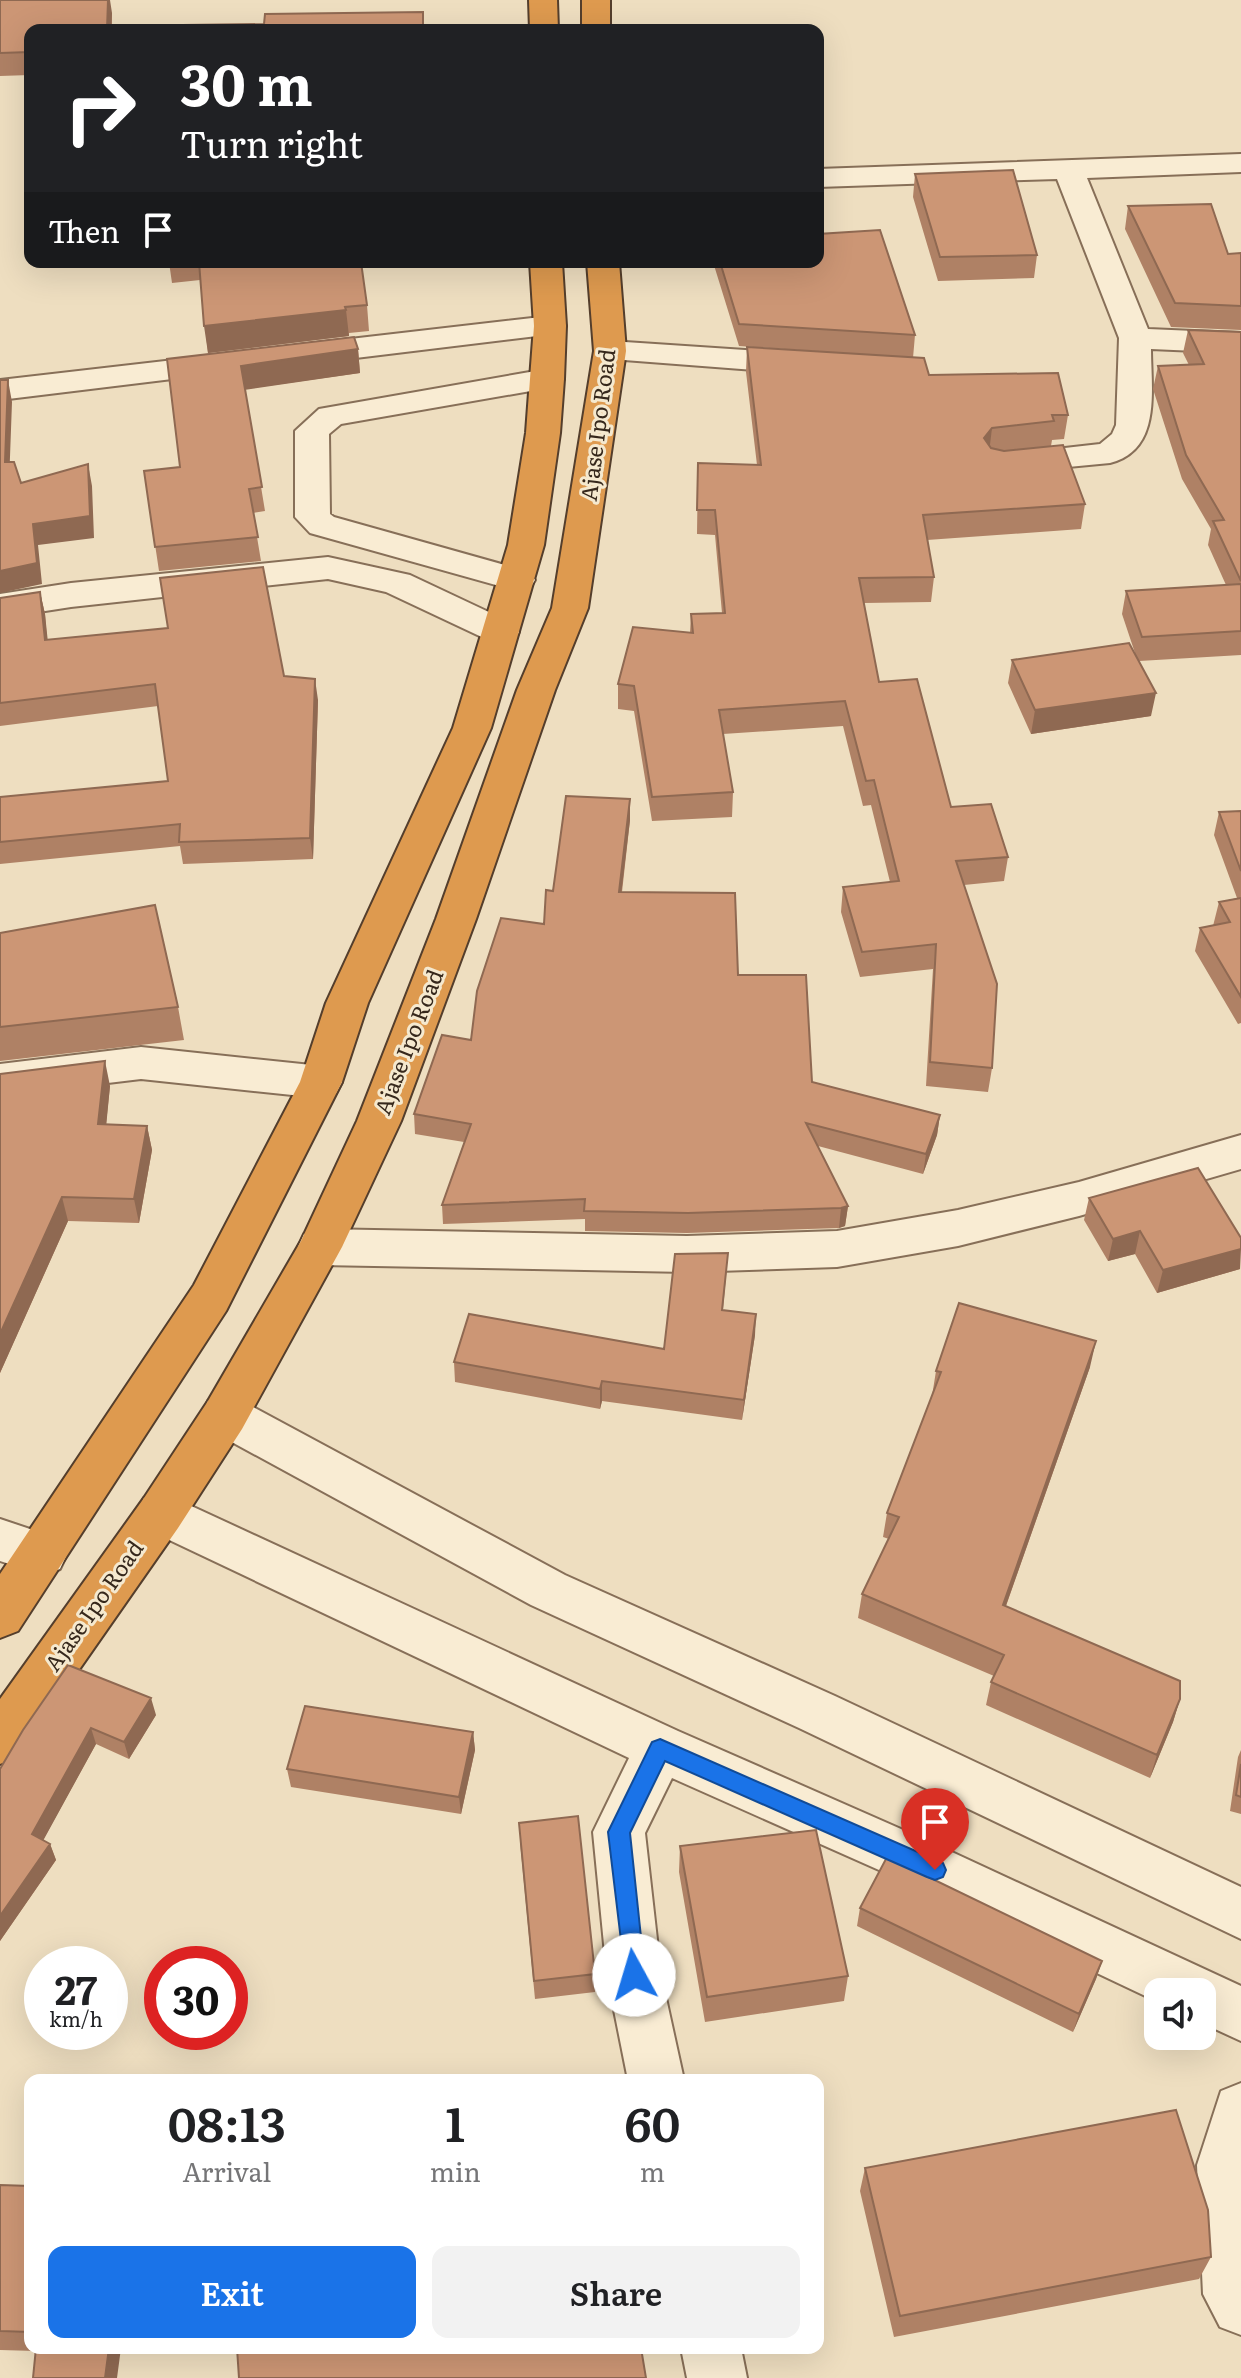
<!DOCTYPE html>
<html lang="en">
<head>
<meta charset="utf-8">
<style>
	body { margin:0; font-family:Literata,serif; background:#f2f2f2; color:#202124; height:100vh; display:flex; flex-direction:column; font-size:30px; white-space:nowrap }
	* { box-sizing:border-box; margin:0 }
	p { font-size:26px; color:#757577 }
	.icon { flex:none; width:44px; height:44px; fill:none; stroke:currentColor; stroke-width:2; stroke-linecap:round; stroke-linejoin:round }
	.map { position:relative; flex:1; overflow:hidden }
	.panel { position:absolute; left:24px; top:2074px; width:800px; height:280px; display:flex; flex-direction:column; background:#fff; border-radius:16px; box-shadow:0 8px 32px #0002 }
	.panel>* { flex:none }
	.hud { position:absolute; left:24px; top:24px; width:800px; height:244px; border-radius:16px; box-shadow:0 8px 32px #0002; background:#202124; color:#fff; overflow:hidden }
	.tools { position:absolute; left:1144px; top:1978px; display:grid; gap:16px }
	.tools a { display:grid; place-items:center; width:72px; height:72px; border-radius:16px; background:#fff; box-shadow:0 8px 32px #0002; font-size:40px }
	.speed { position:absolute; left:24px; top:1946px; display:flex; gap:16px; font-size:40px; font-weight:700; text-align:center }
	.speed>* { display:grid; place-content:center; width:104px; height:104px; border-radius:50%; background:#fff; box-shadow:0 8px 32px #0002; line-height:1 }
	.speed small { font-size:20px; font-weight:400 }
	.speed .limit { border:12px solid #d22; background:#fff; color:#111 }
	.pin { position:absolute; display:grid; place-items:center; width:68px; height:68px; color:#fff; margin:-82px -34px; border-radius:50% 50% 50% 0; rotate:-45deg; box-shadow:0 0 8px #0007 }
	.pin .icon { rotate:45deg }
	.me { position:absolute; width:88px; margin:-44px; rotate:354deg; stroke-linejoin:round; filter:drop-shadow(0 0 6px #0008) }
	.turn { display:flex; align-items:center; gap:28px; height:168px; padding:0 24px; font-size:36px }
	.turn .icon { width:104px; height:104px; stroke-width:2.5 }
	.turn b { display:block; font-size:56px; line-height:68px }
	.then { display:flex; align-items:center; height:76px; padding:0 24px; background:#0003; gap:16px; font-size:30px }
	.eta { display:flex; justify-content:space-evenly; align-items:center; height:136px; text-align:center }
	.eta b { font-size:48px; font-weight:600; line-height:56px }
	.button { display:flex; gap:16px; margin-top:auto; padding:16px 24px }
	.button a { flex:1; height:92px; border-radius:16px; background:#1a73e8; color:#fff; font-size:32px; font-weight:600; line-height:92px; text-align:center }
	.button a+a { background:#f2f2f2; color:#202124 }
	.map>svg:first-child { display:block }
</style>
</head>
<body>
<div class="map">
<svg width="1241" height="2378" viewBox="0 0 1241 2378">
	<rect width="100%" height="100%" fill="#eedec0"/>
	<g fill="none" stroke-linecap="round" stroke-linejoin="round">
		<!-- minor casing -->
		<g stroke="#876f58" stroke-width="4">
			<path id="minor" d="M1241,154V172L1087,178L1148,329L1241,333V353L1151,349C1151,390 1162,450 1110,463L1006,473L994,470L989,463L994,456L1100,444L1112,434L1116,425L1119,338L1057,179L818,187V169Z
				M550,316L562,319L566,326L562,333L298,365L286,362L282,355L286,348L298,345Z
				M610,341L807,354L819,357L824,364L819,371L807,374L598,358L594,351L598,344Z
				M226,354L238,357L243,364L238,371L0,400V380Z
				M547,369L559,372L564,379L559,386L341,424L329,434L330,514L334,517L530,572L535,580L530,588L517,591L310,533L295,517V431L319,409Z
				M328,557L410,575L514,624L519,632L514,640L501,644L488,640L386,592L328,579L71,607L0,618V594L71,583Z
				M141,1047L321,1066L336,1071L342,1082L336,1093L321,1098L141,1079L0,1096V1064Z
				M1241,1135V1169L1079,1216L958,1246L837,1267L687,1272L320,1265L304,1260L298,1247L304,1234L320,1229L687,1236L837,1231L958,1210L1079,1182Z
				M225,1395L242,1401L565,1575L835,1696L1241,1887V1939L799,1728L531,1605L208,1429L202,1415L208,1401Z
				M161,1492L678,1731L926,1840L1241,1986V2041L1202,2023V1992H1158V2002L888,1874L672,1778L645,1833L661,1975L684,2080H628L607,1975L593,1832L629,1758L144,1528L137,1513L144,1498Z
				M0,1519L60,1539L67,1554L60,1569L43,1575L0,1561Z
				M1241,2083V2335L1220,2327L1203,2294L1197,2165L1221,2091Z
				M681,2348H741L747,2378H687Z"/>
		</g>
		<!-- highway casing -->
		<g stroke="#543e2c" stroke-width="4">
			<path id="highway" d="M529,0H557L558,30H530Z
				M582,0H610V30H582Z
				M530,262H562L566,326L564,379L560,433L544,545L491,728L368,1003L342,1082L226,1311L18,1631L0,1638V1574L194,1285L300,1082L326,1003L453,728L508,545L526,433L530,379L534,326Z
				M587,262H619L626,351L588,608L555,690L476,919L401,1121L342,1247L242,1429L178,1528L18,1757L0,1764V1699L144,1498L208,1401L301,1241L357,1121L436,919L517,690L552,608L594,351Z"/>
		</g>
		<!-- minor -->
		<use href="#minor" fill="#f9ecd3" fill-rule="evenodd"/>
		<!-- highway -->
		<use href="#highway" fill="#de9a4f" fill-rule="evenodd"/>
	</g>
	<!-- wall -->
	<path fill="#af8165" d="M0,0L112,13V26L30,30V75L0,76Z
		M915,174L1037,255L1034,278L938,281L913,197Z
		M1128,206L1228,254L1241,253V330L1171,327L1125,229Z
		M169,262H372V264L361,265L367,305L369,331L349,333V336L208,353L200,280L172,283Z
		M713,262H818L915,335L913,358L929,375L1068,415L1064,439L1052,440L1051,446L1085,504L1081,529L927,540L934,577L931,602L864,603L879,682L951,807L1008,857L1004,881L964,885L992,1068L988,1092L926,1086L933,969L860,977L841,912L843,887L890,882L871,805L863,806L843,726L723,734L733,792L732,817L652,821L634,711L618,709V684L690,633L691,614L722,613L715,535L697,534L698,463L757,465L746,372L747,347L829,352L739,346Z
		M1188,330L1241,332V655L1139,661L1151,716L1031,734L1008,683L1012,660L1135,653L1122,614L1126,591L1226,585L1208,545L1211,529L1182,479L1153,389L1158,366L1189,365L1183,353Z
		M358,349L360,373L245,389L265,511L253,513L261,561L159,571L144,471L180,467L167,359Z
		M40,592L45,614L47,640L284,676L318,700L313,859L183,864L180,846L0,864V797L168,781L158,706L0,726V598Z
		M630,799V820L622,892L738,975L812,1082L940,1115L937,1135L923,1174L818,1146L848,1206L845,1226L839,1228L687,1233L585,1231V1219L443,1224L442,1205L464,1142L415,1134L414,1114L471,1040L544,924L553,891Z
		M1241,811V1023L1238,1024L1195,951L1200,928L1213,926L1219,902L1237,898L1214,835L1219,812Z
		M0,933L178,1007L184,1040L0,1061Z
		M0,1074L110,1086L106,1124L147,1126L152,1150L139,1223L68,1221L0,1373Z
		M1089,1198L1240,1269L1157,1293L1135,1254L1108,1261L1084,1220Z
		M728,1253L723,1310L755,1335L742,1420L602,1401L600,1409L455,1382L454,1362L664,1349Z
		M1090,1367L1006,1606L1180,1699L1173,1722L1150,1778L986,1705L991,1682L994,1676L858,1618L862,1594L889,1539L883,1537L887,1513L932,1396L936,1371Z
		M156,1715L129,1759L96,1744L43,1840L50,1844L56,1860L0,1941V1769L23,1730Z
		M473,1732L475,1750L461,1814L291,1787L287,1769Z
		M1241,1750V1814L1230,1811L1238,1757Z
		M520,1842L595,1974V1992L535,1999Z
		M680,1846L848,1976L844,2001L705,2022L679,1872Z
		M860,1908L1102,1961L1096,1979L1073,2032L857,1926Z
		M865,2168L1211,2257L1199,2279L894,2337L860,2191Z
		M0,2185L30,2186V2348H121L36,2351L0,2350Z"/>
	<!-- shaded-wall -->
	<path fill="#8f6952" d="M108,0H110L112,13L111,30H107Z
		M346,310L349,336L208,353L204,326Z
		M358,349L360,373L244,390L241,366Z
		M8,380L12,402L9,484L5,462Z
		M992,428L989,453L984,438Z
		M88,464L92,486L94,538L38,545L42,584L0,593V571L33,524Z
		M40,592L45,614L50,662L45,640Z
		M315,679L318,700L313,859L310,838Z
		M1156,693L1151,716L1031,734L1035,710Z
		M630,799V820L619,912V892Z
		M105,1061L110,1086L104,1148L98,1124Z
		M940,1115L937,1135L923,1174L926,1154Z
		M147,1126L152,1150L139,1223L134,1199Z
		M62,1197L68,1221L0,1373V1334Z
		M848,1206L845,1226L839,1228L841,1208Z
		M1140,1231L1135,1254L1108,1261L1113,1239Z
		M1241,1249L1240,1269L1157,1293L1163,1270Z
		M756,1314L755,1335L742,1420L744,1400Z
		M1096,1341L1090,1367L998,1628L1003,1605Z
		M602,1381V1401L600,1409V1389Z
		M151,1698L156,1715L129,1759L124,1742Z
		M1180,1699L1173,1722L1150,1778L1157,1755Z
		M91,1728L96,1744L38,1850L32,1834Z
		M473,1732L475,1750L461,1814L459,1797Z
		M50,1844L56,1860L0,1941V1916Z
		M1102,1961L1096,1979L1073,2032L1079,2014Z
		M109,2348H121L117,2378H105Z"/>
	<!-- building -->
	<path fill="#cc9675" stroke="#8f6952" stroke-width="2" d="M0,0H108L107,30H30V52L0,53Z
		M423,12V30H110L109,26L264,24L265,14Z
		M1013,170L1037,255L940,257L915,174Z
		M1211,204L1228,254L1241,253V306L1175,303L1128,206Z
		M880,230L915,335L739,324L720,262H818V234Z
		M199,262H361L367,305L345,307L346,310L204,326Z
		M1188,330L1241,332V581L1213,521L1224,520L1186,455L1158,366L1204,364Z
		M354,337L358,349L241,366L262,487L249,489L258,537L155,547L144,471L180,467L167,359Z
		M747,347L924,358L929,375L1058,373L1068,415H1052L1054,421L992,428L984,438L991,448L1004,451L1063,445L1085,504L923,515L934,577L859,578L879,682L917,679L951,807L991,804L1008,857L956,861L997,984L992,1068L930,1062L936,944L862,952L843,887L899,881L874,780L866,781L845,701L719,710L733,792L652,797L634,686L618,684L633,627L693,633L691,614L725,613L715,510H697L698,463L761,465Z
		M0,380H8L5,462H14L21,483L88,464L90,516L33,524L37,563L0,571Z
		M263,567L284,676L315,679L310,838L179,842L180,824L0,842V797L168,781L155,684L0,703V598L40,592L45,640L168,628L160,578Z
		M1241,584V631L1142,637L1126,591Z
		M1129,643L1156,693L1035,710L1012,660Z
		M566,796L630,799L619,892L735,893L738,975H806L812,1082L940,1115L926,1154L806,1123L848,1206L841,1208L688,1213L584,1211L585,1199L442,1205L471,1124L414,1114L442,1035L471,1040L477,991L501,918L544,924L546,890L553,891Z
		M1241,811V871L1219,812Z
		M1241,898V997L1200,928L1230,922L1219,902Z
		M155,905L178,1007L0,1027V933Z
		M105,1061L98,1124L147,1126L134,1199L62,1197L0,1334V1074Z
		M1198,1168L1241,1238V1249L1163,1270L1140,1231L1113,1239L1089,1198Z
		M728,1253L722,1310L756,1314L744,1400L602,1381L600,1389L454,1362L469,1314L664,1349L675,1254Z
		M959,1303L1096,1341L1003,1605L1180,1681V1699L1157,1755L991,1682L1004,1655L862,1594L899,1517L887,1513L941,1372L936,1371Z
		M68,1665L151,1698L124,1742L91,1728L32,1834L50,1844L0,1916V1769L23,1730Z
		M305,1706L473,1732L459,1797L287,1769Z
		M1241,1764V1797L1236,1795Z
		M578,1816L595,1974L534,1981L519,1823Z
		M816,1830L848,1976L707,1997L680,1846Z
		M887,1857L1102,1961L1079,2014L860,1908Z
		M1176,2110L1208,2210L1211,2257L900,2316L865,2168Z
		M0,2185L30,2186V2332L0,2331Z
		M36,2348H109L105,2378H33Z
		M237,2348H641L646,2378H239Z"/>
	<!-- route -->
	<path fill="#1a73e8" stroke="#114b97" stroke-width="2" d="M660,1739L943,1863L946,1870L943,1877L935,1880L927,1877L665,1761L630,1833L645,1975L642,1982L634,1986L626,1982L608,1832L652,1742Z"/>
	<g text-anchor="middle" stroke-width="6" stroke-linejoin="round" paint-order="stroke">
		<!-- street labels -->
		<g font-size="22" fill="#36281c" stroke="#f5e9cf">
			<text transform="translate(598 425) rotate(-83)" y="8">Ajase Ipo Road</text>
			<text transform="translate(409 1042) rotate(-69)" y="8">Ajase Ipo Road</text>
			<text transform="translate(94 1606) rotate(-55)" y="8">Ajase Ipo Road</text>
		</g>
	</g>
</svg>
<div class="tools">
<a><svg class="icon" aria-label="sound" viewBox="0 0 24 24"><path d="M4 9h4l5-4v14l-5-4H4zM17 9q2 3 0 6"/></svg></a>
</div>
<div class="speed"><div>27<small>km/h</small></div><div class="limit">30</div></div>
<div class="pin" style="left:935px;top:1870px;background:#d93025"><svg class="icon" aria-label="arrive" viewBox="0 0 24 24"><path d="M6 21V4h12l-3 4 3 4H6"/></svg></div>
<svg class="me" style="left:634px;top:1975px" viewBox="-20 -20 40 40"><circle r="19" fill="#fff"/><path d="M0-13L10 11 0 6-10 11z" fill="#1a73e8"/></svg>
<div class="hud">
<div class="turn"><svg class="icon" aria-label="right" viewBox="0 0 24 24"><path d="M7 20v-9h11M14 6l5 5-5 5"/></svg><div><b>30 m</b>Turn right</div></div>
<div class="then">Then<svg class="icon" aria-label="arrive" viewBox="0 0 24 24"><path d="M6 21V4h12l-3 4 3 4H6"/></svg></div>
</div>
<section class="panel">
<div class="eta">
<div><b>08:13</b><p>Arrival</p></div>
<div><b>1</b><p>min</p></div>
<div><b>60</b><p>m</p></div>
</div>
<div class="button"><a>Exit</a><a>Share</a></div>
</section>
</div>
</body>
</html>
